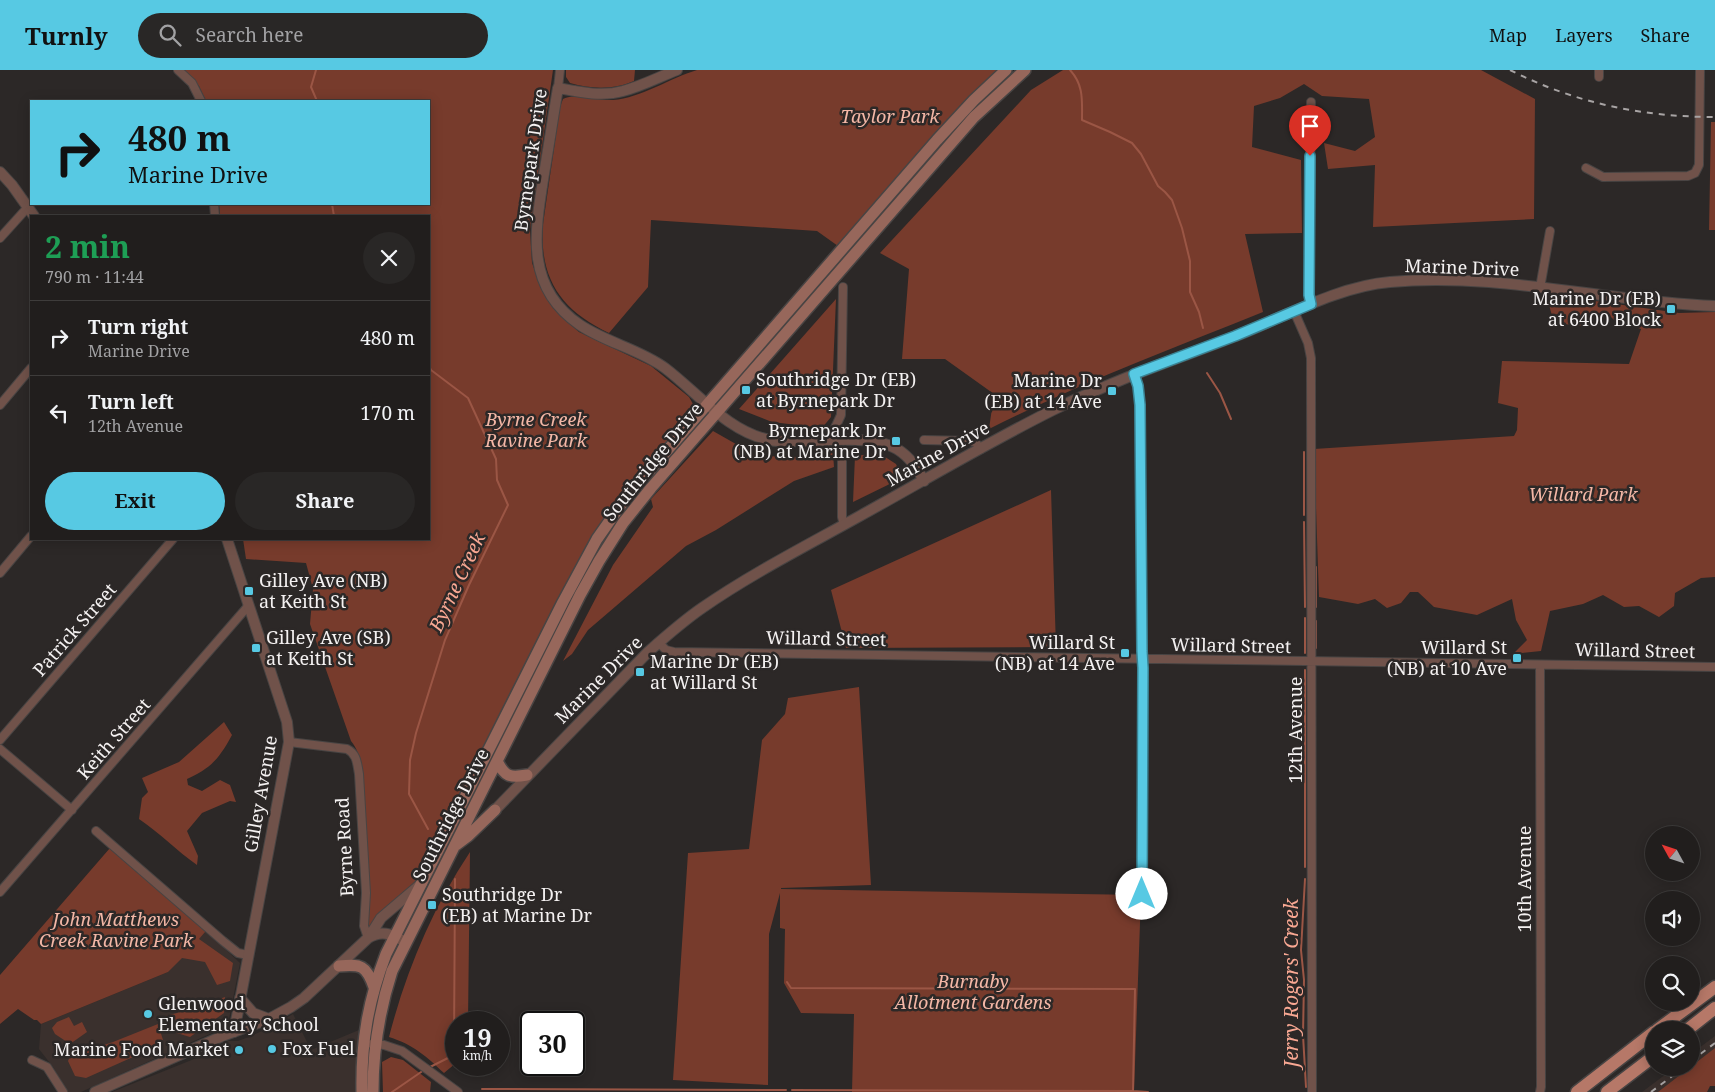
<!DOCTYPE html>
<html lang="en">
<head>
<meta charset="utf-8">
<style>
	body { margin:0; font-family:"Noto Serif",serif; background:#292726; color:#f1f3f6; height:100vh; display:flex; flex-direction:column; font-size:19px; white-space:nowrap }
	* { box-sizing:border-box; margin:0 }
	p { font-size:16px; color:#a2a2a4 }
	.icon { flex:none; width:28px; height:28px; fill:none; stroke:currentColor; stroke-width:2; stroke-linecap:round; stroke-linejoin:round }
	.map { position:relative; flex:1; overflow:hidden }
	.drawer { position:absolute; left:30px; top:145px; width:400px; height:325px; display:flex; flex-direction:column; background:#211e1d; border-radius:0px; box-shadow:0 2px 12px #0003,0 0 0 1px #3e3c3b }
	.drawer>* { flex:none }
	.guide { position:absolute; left:30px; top:30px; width:400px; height:105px; border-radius:0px; box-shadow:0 2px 12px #0003,0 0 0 1px #3e3c3b; background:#57c9e3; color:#111; overflow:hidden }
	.needle { width:32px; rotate:310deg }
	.fabs { position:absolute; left:1645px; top:756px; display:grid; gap:10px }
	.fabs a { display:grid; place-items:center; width:55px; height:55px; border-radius:50%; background:#211e1d; box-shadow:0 2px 12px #0003,0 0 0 1px #3e3c3b; font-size:25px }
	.speed { position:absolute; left:445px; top:941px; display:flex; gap:10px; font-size:25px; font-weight:700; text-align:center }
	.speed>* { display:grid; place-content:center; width:65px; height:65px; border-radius:50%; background:#211e1d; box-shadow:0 2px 12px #0003,0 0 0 1px #3e3c3b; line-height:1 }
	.speed small { font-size:12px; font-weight:400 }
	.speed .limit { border:2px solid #111; border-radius:8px; background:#fff; color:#111 }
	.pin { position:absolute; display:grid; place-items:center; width:42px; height:42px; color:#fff; margin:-51px -21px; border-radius:50% 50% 50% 0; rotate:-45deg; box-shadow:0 0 5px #0007 }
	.pin .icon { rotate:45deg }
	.me { position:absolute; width:55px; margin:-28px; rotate:0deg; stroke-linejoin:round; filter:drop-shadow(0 0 4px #0008) }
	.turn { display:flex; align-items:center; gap:18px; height:105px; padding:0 15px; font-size:22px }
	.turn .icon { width:65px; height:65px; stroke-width:2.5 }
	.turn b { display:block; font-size:35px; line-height:42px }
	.round { display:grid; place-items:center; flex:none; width:52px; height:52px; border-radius:26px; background:#292726 }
	.head { display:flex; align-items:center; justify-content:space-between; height:85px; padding:0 15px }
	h1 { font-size:30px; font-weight:700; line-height:38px; color:#1e9e55 }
	.cta { display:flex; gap:10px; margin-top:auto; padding:10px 15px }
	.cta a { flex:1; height:58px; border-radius:30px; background:#57c9e3; color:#111; font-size:20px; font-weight:700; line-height:58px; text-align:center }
	.cta a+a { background:#292726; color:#f1f3f6 }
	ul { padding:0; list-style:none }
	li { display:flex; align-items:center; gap:15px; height:75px; padding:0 15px; border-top:1px solid #3e3c3b }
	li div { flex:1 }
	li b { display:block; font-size:19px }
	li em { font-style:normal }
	header { display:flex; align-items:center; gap:30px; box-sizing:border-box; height:70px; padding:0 25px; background:#57c9e3; color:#111 }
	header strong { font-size:24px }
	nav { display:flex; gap:28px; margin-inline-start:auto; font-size:18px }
	.search { width:350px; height:45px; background:#292726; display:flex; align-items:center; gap:12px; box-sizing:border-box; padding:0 18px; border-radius:28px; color:#a2a2a4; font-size:19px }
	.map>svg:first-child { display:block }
</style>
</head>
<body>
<header>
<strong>Turnly</strong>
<div class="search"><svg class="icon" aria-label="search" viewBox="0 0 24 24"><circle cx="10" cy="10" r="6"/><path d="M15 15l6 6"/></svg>Search here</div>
<nav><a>Map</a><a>Layers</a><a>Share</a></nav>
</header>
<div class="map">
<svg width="1715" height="1022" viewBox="0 0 1715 1022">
	<rect width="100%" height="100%" fill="#2c2827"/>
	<!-- built -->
	<path fill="#3a302d" d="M206,861L240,893L228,954L225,957L81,1022H68L53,997L39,979L41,954L168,902Z
		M293,944L311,980L359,960L357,998V1022H112L219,979L227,971H238L246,968L267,959Z
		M1715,966V981L1662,1022H1642L1674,998H1691V984Z"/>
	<!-- green -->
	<path fill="#773b2c" d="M184,0H553L530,160L532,193L540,215L553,236L562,247L579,262L651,296L689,327L693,334L689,346L637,406L597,459L567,512L417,811L370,856H368L362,703C360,690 359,681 351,671L310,554L313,519L306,493L246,489L243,469L299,471V469H429V146H220L219,134H429V31H206L199,16Z
		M566,0H635L634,11C614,20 591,19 570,13L566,7Z
		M697,0H998L838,176L817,161L651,150L648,217L609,263C561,240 539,209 543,154L560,37L563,29C573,23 600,31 613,30C641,28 670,8 697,0Z
		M1063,0H1481L1535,29L1534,149L1373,157L1375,95L1328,99L1324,73L1355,81L1375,67L1369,29L1322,26L1304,14L1280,28L1254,36L1252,77L1301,90L1302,163L1245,164L1263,242C1171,279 1078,314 989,359L994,324L945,289H902L909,199L880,183L1031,20Z
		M1711,52H1715V160H1709Z
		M1546,224L1679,243L1715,242V507L1701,508L1675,523L1674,536L1659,547L1639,536L1624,537L1603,525L1583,534L1550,541L1541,581L1513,584L1527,570L1516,550L1512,529L1477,545L1434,537L1418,522H1410L1401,533L1387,538L1375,529L1358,534L1319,527L1314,379L1514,366L1517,360L1518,338L1498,333L1502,291L1629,294L1641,259L1614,250L1606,242L1591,257L1554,253Z
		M836,229L831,347L822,358L772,352L739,339Z
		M713,361L757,386L802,387L833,383L834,397L794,411L716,460L686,476L588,560L572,584L563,591L613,495L653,437L651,429Z
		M879,383L896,394L902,408L853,432L855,386Z
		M1051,420L1056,577L846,578L831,520Z
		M859,617L871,815L781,818V819L1141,825L1134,1022H852L854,944L801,943L784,913L785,859L780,858V823L769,864L768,1015L673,1010L688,783L749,779L762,670L785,644L788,628Z
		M224,652L232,665C219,689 211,698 187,709L188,715L202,721L220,710L230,715L236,732L230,731L202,743L187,761L198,786L197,795C177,781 160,763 139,749L142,728L148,722L142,708L179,692Z
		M110,778L206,861L199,869L233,893L230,911L217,915L205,892L182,888L168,902L41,954L37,950H34L18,939L0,954V905Z
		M470,782L468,952H456V993L444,1003C426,986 414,975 389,967C406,901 432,839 470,782Z
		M225,927L224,943L190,967L167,960L161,947L185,941Z
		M69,947L74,956L82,952L87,962L70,974L55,964L52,958L57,952Z
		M158,954L163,970L162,974L86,1008L75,1006L68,991L70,986L113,972Z
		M1715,978V1016H1710L1707,1022H1658Z
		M391,987L403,990L431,1012L430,1022H383L382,992Z"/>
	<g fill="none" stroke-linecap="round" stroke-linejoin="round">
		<!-- stream -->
		<path stroke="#9b5645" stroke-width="2" d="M316,0L311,17L317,31
			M1070,0C1084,15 1082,31 1082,50L1110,62L1132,73L1141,84L1158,116L1165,122L1172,130L1182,158L1190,191V222L1199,242L1203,258
			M332,134L334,146
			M1207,303L1220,323L1231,349
			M1304,445V382
			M1304,452L1305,537
			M1316,497V537
			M1305,548V583
			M1316,551V578
			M1305,600V797
			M428,759L409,724L410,690L416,663L445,570L469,515L508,435L497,410L496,389L468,328L431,300L429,296
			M1305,809L1301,880L1304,910L1303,965L1306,1017
			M787,912L791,918L1135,919L1133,1021
			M428,998L448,988L454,975L455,809
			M482,1019L786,1020
			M792,1020L1133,1021L1148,1022
			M392,1022L424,1000"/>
		<!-- minor casing -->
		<g stroke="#484443" stroke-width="10">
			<path id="minor" d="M178,0L192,13L201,31
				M1599,7V0
				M558,18L560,0
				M1311,32L1309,223L1311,234
				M1586,98L1603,107L1688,106L1695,103L1699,95L1700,0
				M214,134L215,146
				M0,168L28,137
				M1540,218L1550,161
				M1294,241L1308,273L1311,288L1312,1022
				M1134,304L1138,316L1140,335L1142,581L1143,598L1142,824
				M0,335L31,298
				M924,370L969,371L975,372L981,379
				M833,371V362L841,345L843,217
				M842,389V447L844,455
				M0,503L31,466
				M659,573L666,580L674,582L1715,597
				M0,670L173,469
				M289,672L347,679C357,684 357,693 359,704L366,823L364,856L368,868
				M0,679L72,740
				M96,761L223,871L238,883L248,885
				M0,822L249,535
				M372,974L384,975L402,981L458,1022
				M32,990L47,997L63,1022
				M1540,1022L1541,1017L1540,595"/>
		</g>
		<!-- tertiary casing -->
		<g stroke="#484443" stroke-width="12">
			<path id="tertiary" d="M677,0C659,7 642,16 623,21C602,27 579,22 558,18C553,47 549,75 544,104C535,161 524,217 580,255C607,273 639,279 665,298C698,323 728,362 770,370C804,376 869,361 897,379C910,387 917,398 924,411
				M0,102L12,115L34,146
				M227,469L287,652L289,672L234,962
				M495,740L648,582C665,567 683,551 702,538C751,504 806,476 858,447C923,411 987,373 1053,340C1112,311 1174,290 1236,266C1284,247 1339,216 1390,212C1499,202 1607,232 1715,236
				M369,867L381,848L422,813
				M240,928L253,943L269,949
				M95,1022L225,965L269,949L291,937L304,928L368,868C383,859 392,865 406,872"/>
		</g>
		<!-- secondary casing -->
		<g stroke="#484443" stroke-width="14">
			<path id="secondary" d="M497,691C505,707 510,708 527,705
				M456,775L468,766L495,740
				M339,896C361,894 366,895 374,917
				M362,1022C361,972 368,931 386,884L563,532L597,469L625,429L937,70L974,30L1006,0
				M373,1022C373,980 379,941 392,901L580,525L599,491L623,453L651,418L974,47L1025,0"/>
		</g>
		<!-- primary casing -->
		<g stroke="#484443" stroke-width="15">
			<path id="primary" d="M1657,960L1715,917
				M1687,960L1715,938
				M1577,1022L1654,962
				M1607,1022L1654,986"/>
		</g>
		<!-- minor -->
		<use href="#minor" stroke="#70524a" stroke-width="8"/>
		<!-- tertiary -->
		<use href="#tertiary" stroke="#70524a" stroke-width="10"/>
		<!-- secondary -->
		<use href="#secondary" stroke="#97675b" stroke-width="11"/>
		<!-- primary -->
		<use href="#primary" stroke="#b67868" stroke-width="12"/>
		<!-- rail -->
		<path stroke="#a8a4a4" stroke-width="2" stroke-dasharray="6 6" stroke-linecap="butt" d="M1510,0C1575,33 1642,47 1715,47
			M1691,991L1715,973
			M1651,1022L1683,998"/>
	</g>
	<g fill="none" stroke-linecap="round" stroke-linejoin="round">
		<!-- route casing -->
		<g stroke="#398394" stroke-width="12">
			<path id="route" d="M1142,824L1143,598L1142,581L1140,335L1138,316L1134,304L1235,266L1311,234L1309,225L1310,86"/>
		</g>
		<!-- route -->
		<use href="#route" stroke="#57c9e3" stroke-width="9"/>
	</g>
	<!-- markers -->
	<g fill="#57c9e3" stroke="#2c2827" stroke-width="2">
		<rect x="1666" y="234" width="10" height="10" rx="2.5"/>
		<rect x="741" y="315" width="10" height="10" rx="2.5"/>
		<rect x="1107" y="316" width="10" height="10" rx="2.5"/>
		<rect x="891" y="366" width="10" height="10" rx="2.5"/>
		<rect x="244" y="516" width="10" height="10" rx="2.5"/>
		<rect x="251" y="573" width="10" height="10" rx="2.5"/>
		<rect x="1120" y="578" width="10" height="10" rx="2.5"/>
		<rect x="1512" y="583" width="10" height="10" rx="2.5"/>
		<rect x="635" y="597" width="10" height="10" rx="2.5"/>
		<rect x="427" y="830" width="10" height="10" rx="2.5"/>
		<circle cx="148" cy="944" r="5"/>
		<circle cx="272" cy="979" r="5"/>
		<circle cx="239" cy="980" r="5"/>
	</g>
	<g text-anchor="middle" stroke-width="5" stroke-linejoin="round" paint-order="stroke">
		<!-- park labels -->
		<g font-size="18" font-style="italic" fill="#f4b7a6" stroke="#2c2827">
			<text x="890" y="53">Taylor Park</text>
			<text x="536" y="356">Byrne Creek<tspan x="536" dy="21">Ravine Park</tspan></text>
			<text x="1583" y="431">Willard Park</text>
			<text x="116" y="856">John Matthews<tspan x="116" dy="21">Creek Ravine Park</tspan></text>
			<text x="973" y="918">Burnaby<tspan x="973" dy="21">Allotment Gardens</tspan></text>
		</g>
		<!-- street labels -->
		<g font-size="18" fill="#f4f1f1" stroke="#2c2827">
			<text transform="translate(531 90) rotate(-82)" y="6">Byrnepark Drive</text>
			<text transform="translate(1462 198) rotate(2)" y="6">Marine Drive</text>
			<text transform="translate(938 384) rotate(-29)" y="6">Marine Drive</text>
			<text transform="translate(653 392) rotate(-51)" y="6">Southridge Drive</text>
			<text transform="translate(75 560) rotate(-49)" y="6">Patrick Street</text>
			<text transform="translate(826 569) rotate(1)" y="6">Willard Street</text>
			<text transform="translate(1231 576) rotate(1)" y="6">Willard Street</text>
			<text transform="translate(1635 581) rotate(1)" y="6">Willard Street</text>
			<text transform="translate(599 610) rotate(-45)" y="6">Marine Drive</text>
			<text transform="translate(1296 660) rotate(-90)" y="6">12th Avenue</text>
			<text transform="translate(114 669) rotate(-49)" y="6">Keith Street</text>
			<text transform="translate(261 724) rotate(-80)" y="6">Gilley Avenue</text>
			<text transform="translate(451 745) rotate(-63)" y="6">Southridge Drive</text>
			<text transform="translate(345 777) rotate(-93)" y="6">Byrne Road</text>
			<text transform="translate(1525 809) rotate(-90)" y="6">10th Avenue</text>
		</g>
		<!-- poi labels -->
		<g font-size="18" fill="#f4f1f1" stroke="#2c2827" text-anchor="start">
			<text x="1661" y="235" text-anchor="end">Marine Dr (EB)<tspan x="1661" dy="21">at 6400 Block</tspan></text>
			<text x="756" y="316">Southridge Dr (EB)<tspan x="756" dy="21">at Byrnepark Dr</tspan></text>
			<text x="1102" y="317" text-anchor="end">Marine Dr<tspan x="1102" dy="21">(EB) at 14 Ave</tspan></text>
			<text x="886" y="367" text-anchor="end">Byrnepark Dr<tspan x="886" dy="21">(NB) at Marine Dr</tspan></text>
			<text x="259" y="517">Gilley Ave (NB)<tspan x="259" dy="21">at Keith St</tspan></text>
			<text x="266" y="574">Gilley Ave (SB)<tspan x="266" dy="21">at Keith St</tspan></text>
			<text x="1115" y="579" text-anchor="end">Willard St<tspan x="1115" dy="21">(NB) at 14 Ave</tspan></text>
			<text x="1507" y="584" text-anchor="end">Willard St<tspan x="1507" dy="21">(NB) at 10 Ave</tspan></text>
			<text x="650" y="598">Marine Dr (EB)<tspan x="650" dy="21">at Willard St</tspan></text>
			<text x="442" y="831">Southridge Dr<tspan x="442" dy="21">(EB) at Marine Dr</tspan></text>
			<text x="158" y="940">Glenwood<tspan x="158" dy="21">Elementary School</tspan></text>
			<text x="282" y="985">Fox Fuel</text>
			<text x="229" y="986" text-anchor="end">Marine Food Market</text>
		</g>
		<!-- water labels -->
		<g font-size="19" font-style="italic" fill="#f9a893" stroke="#2c2827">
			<text transform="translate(457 512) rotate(-65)" y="7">Byrne Creek</text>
			<text transform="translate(1291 913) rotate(-90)" y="7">Jerry Rogers' Creek</text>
		</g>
	</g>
</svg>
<div class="fabs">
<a><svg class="needle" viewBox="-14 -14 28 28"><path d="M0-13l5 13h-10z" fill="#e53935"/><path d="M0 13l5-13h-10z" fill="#a2a2a4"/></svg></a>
<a><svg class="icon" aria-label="sound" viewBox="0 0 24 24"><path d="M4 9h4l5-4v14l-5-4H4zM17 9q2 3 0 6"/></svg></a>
<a><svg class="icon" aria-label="search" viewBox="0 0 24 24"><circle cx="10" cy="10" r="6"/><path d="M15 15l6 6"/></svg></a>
<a><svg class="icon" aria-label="layers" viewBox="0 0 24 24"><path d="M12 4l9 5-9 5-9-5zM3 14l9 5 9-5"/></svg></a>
</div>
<div class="speed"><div>19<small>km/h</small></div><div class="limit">30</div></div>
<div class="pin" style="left:1310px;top:86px;background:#d93025"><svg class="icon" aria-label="arrive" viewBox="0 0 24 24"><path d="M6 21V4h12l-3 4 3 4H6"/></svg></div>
<svg class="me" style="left:1142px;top:824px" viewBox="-20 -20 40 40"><circle r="19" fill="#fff"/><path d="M0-13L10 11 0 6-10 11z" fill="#57c9e3"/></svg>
<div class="guide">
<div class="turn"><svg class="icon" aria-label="right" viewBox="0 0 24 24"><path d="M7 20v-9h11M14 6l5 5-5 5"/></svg><div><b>480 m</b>Marine Drive</div></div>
</div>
<section class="drawer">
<div class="head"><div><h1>2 min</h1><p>790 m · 11:44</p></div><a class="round"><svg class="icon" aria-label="close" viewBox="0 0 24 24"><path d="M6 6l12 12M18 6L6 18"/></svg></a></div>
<ul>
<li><svg class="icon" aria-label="right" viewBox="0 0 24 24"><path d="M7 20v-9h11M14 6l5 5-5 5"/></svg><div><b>Turn right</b><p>Marine Drive</p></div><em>480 m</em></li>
<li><svg class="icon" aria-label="left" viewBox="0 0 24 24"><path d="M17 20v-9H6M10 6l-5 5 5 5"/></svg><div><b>Turn left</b><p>12th Avenue</p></div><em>170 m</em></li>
</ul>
<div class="cta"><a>Exit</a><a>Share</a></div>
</section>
</div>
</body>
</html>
